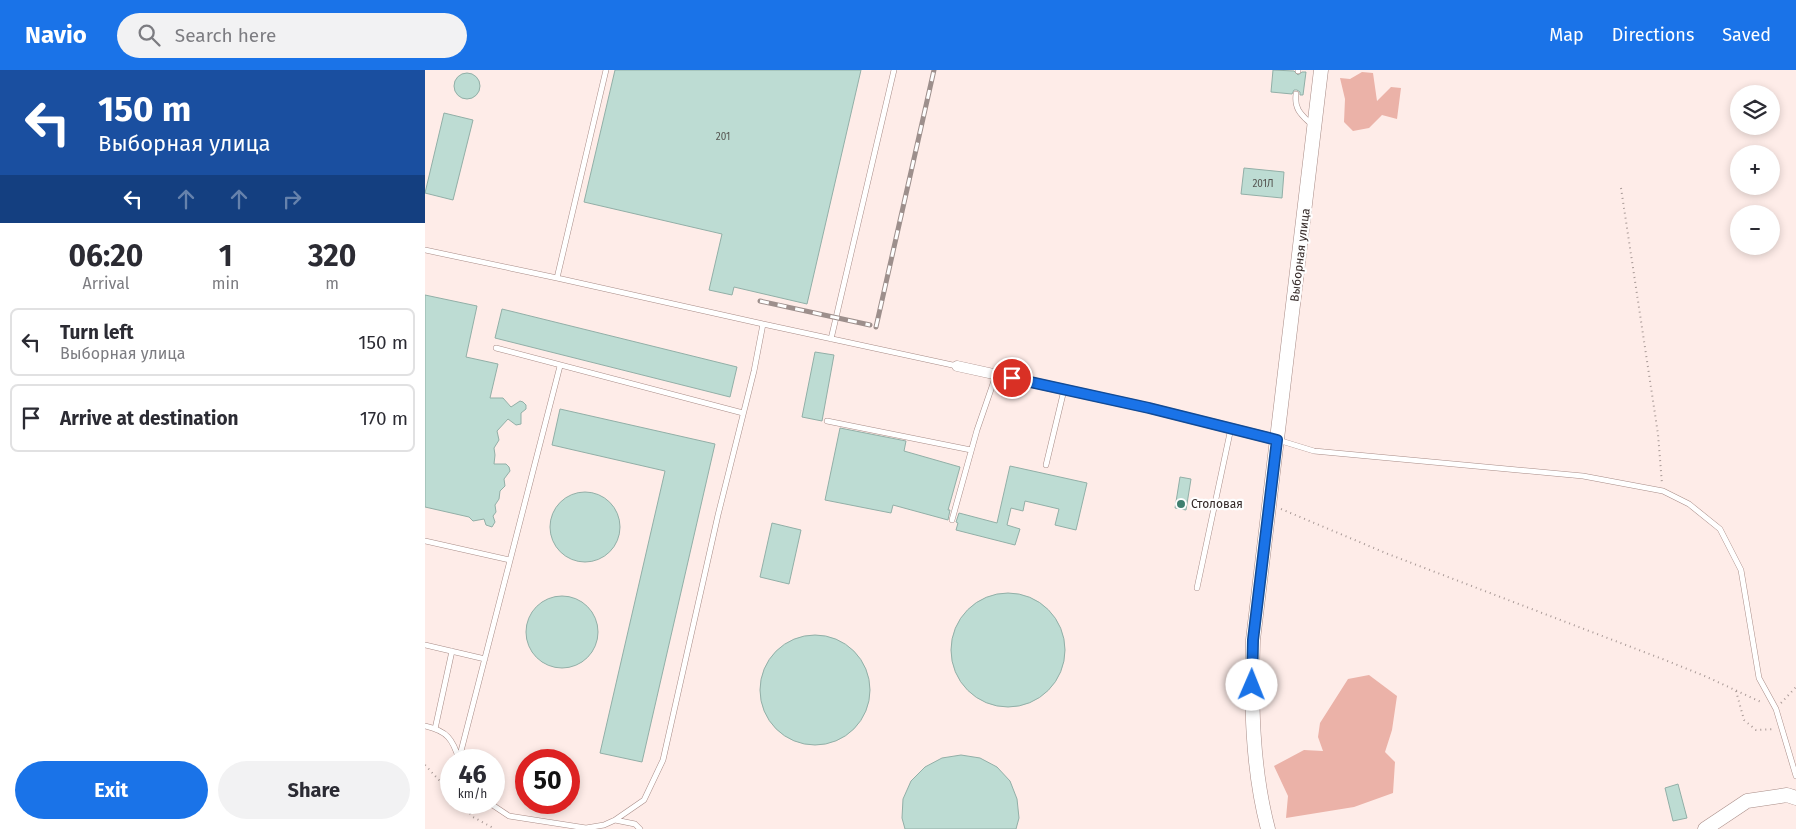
<!DOCTYPE html>
<html lang="en">
<head>
<meta charset="utf-8">
<style>
	body { margin:0; font-family:"Fira Sans",sans-serif; background:#f2f2f3; color:#2b2b33; height:100vh; display:flex; flex-direction:column; font-size:19px; white-space:nowrap }
	* { box-sizing:border-box; margin:0 }
	p { font-size:16px; color:#7c7c81 }
	.icon { flex:none; width:28px; height:28px; fill:none; stroke:currentColor; stroke-width:2; stroke-linecap:round; stroke-linejoin:round }
	.map { position:relative; flex:1; overflow:hidden }
	.details { display:flex; flex-direction:column; background:#fff; width:425px }
	.details>* { flex:none }
	.guide { background:#1a4fa0; color:#fff; overflow:hidden }
	.buttons { position:absolute; left:1305px; top:15px; display:grid; gap:10px }
	.buttons a { display:grid; place-items:center; width:50px; height:50px; border-radius:50%; background:#fff; box-shadow:0 2px 8px #0003; font-size:25px }
	.speed { position:absolute; left:15px; top:679px; display:flex; gap:10px; font-size:25px; font-weight:700; text-align:center }
	.speed>* { display:grid; place-content:center; width:65px; height:65px; border-radius:50%; background:#fff; box-shadow:0 2px 8px #0003; line-height:1 }
	.speed small { font-size:12px; font-weight:400 }
	.speed .limit { border:8px solid #d22; background:#fff; color:#111 }
	.pin { position:absolute; display:grid; place-items:center; width:42px; height:42px; color:#fff; margin:-21px; border:2px solid #fff; border-radius:50%; box-shadow:0 1px 5px #0007 }
	.me { position:absolute; width:55px; margin:-28px; rotate:1deg; stroke-linejoin:round; filter:drop-shadow(0 0 4px #0008) }
	.turn { display:flex; align-items:center; gap:18px; height:105px; padding:0 15px; font-size:22px }
	.turn .icon { width:65px; height:65px; stroke-width:2.5 }
	.turn b { display:block; font-size:35px; line-height:42px }
	.lanes { display:flex; align-items:center; height:48px; padding:0 15px; background:#0003; justify-content:center; gap:25px; direction:ltr }
	.lanes .off { opacity:.35 }
	.eta { display:flex; justify-content:space-evenly; align-items:center; height:85px; text-align:center }
	.eta b { font-size:30px; font-weight:700; line-height:35px }
	.button { display:flex; gap:10px; margin-top:auto; padding:10px 15px }
	.button a { flex:1; height:58px; border-radius:30px; background:#1a73e8; color:#fff; font-size:20px; font-weight:700; line-height:58px; text-align:center }
	.button a+a { background:#f2f2f3; color:#2b2b33 }
	ul { padding:0; list-style:none }
	li { display:flex; align-items:center; gap:15px; height:68px; margin:0 10px 8px; padding:0 5px; border:2px solid #e1e1e2; border-radius:8px }
	li div { flex:1 }
	li b { display:block; font-size:19px }
	li em { font-style:normal }
	header { display:flex; align-items:center; gap:30px; box-sizing:border-box; height:70px; padding:0 25px; background:#1a73e8; color:#fff }
	header strong { font-size:24px }
	nav { display:flex; gap:28px; margin-inline-start:auto; font-size:18px }
	.search { width:350px; height:45px; background:#f2f2f3; display:flex; align-items:center; gap:12px; box-sizing:border-box; padding:0 18px; border-radius:28px; color:#7c7c81; font-size:19px }
	main { display:flex; flex:1; min-height:0 }
	.map>svg:first-child { display:block }
</style>
</head>
<body>
<header>
<strong>Navio</strong>
<div class="search"><svg class="icon" aria-label="search" viewBox="0 0 24 24"><circle cx="10" cy="10" r="6"/><path d="M15 15l6 6"/></svg>Search here</div>
<nav><a>Map</a><a>Directions</a><a>Saved</a></nav>
</header>
<main>
<section class="details">
<div class="guide">
<div class="turn"><svg class="icon" aria-label="left" viewBox="0 0 24 24"><path d="M17 20v-9H6M10 6l-5 5 5 5"/></svg><div><b>150 m</b>Выборная улица</div></div>
<div class="lanes"><svg class="icon" aria-label="left" viewBox="0 0 24 24"><path d="M17 20v-9H6M10 6l-5 5 5 5"/></svg><svg class="icon off" aria-label="ahead" viewBox="0 0 24 24"><path d="M12 20V5M6 11l6-6 6 6"/></svg><svg class="icon off" aria-label="ahead" viewBox="0 0 24 24"><path d="M12 20V5M6 11l6-6 6 6"/></svg><svg class="icon off" aria-label="right" viewBox="0 0 24 24"><path d="M7 20v-9h11M14 6l5 5-5 5"/></svg></div>
</div>
<div class="eta">
<div><b>06:20</b><p>Arrival</p></div>
<div><b>1</b><p>min</p></div>
<div><b>320</b><p>m</p></div>
</div>
<ul>
<li><svg class="icon" aria-label="left" viewBox="0 0 24 24"><path d="M17 20v-9H6M10 6l-5 5 5 5"/></svg><div><b>Turn left</b><p>Выборная улица</p></div><em>150 m</em></li>
<li><svg class="icon" aria-label="arrive" viewBox="0 0 24 24"><path d="M6 21V4h12l-3 4 3 4H6"/></svg><div><b>Arrive at destination</b></div><em>170 m</em></li>
</ul>
<div class="button"><a>Exit</a><a>Share</a></div>
</section>
<div class="map">
<svg width="1371" height="759" viewBox="0 0 1371 759">
	<rect width="100%" height="100%" fill="#feece8"/>
	<!-- forest -->
	<path fill="#ebb2a8" d="M937,2L948,3L952,31L966,17L976,18L972,49L957,45L944,58L928,61L919,52L920,29L915,8L925,9Z
		M944,605L972,626L967,660L960,682L970,692L968,723L929,737L861,748L863,726L849,696L879,680L898,681L893,667L895,653L923,609Z"/>
	<!-- building -->
	<path fill="#bddcd3" stroke="#92afa7" d="M190,0H436L382,234L309,217L307,225L284,220L297,164L159,132Z
		M848,0L869,1L873,5L877,2H881L878,25H875V22L872,20H869L867,24L846,22Z
		M29 16a13 13 0 1 1 26 0a13 13 0 1 1-26 0Z
		M19,43L48,50L28,130L0,123Z
		M819,98L859,102L857,128L816,124Z
		M0,225L52,236L41,287L73,294L65,328H78L86,337L95,331L98,332L101,335V339L96,343V354L91,355L83,349L72,361L74,370L69,378L70,385L69,394H81L84,397L85,401L79,409L80,416L75,421L74,429L70,435L71,442L68,446L70,452L67,457L61,455L59,449L48,451L44,447L0,437Z
		M77,239L312,297L305,327L70,268Z
		M390,282L409,285L397,351L377,347Z
		M135,339L290,374L217,692L175,683L240,401L127,375Z
		M415,358L481,371L479,381L535,397L523,440H525L523,450L468,435L466,443L400,430Z
		M585,396L662,413L651,460L630,455L634,439L600,431L598,441L586,438L582,455L595,459L590,475L531,460L533,453L531,452L534,443L572,453Z
		M755,407L766,409L761,440L750,438Z
		M125 457a35 35 0 1 1 70 0a35 35 0 1 1-70 0Z
		M347,453L376,460L364,514L335,507Z
		M526 580a57 57 0 1 1 114 0a57 57 0 1 1-114 0Z
		M101 562a36 36 0 1 1 72 0a36 36 0 1 1-72 0Z
		M335 620a55 55 0 1 1 110 0a55 55 0 1 1-110 0Z
		M536,685L555,688L572,697L585,711L592,729L594,748L591,759H480L477,748L478,729L486,711L500,697L517,688Z
		M1253,714L1262,748L1248,751L1240,718Z"/>
	<g fill="none" stroke-linecap="round" stroke-linejoin="round">
		<!-- lane casing -->
		<g stroke="#a88c87" stroke-width="6">
			<path id="lane" d="M873,1V0
				M871,24C869,40 877,45 887,55
				M0,180L132,208L338,254
				M132,208L181,0
				M406,269L469,0
				M71,278L318,343
				M402,351L546,380
				M853,370L889,381L1158,406L1238,421L1264,434L1295,459L1316,500L1334,608L1351,639L1371,706
				M621,395L639,320
				M527,450L552,360L571,305
				M0,471L85,490
				M772,518L806,358
				M0,575L60,589
				M0,656C22,661 28,669 34,690
				M10,659L27,581
				M34,689L135,296
				M63,732L84,746L161,758L179,755L190,750L219,730L238,690L293,445L329,301L338,254L532,296
				M190,750L210,754L215,759"/>
		</g>
		<!-- street casing -->
		<g stroke="#a88c87" stroke-width="11">
			<path id="street" d="M532,296L724,338L852,370"/>
		</g>
		<!-- secondary casing -->
		<g stroke="#a88c87" stroke-width="15">
			<path id="secondary" d="M843,759C827,698 826,633 828,570L896,0
				M1280,759L1322,731L1362,725L1371,728"/>
		</g>
		<!-- path -->
		<path stroke="#a89996" stroke-width="2" stroke-dasharray="1 4" stroke-linecap="butt" d="M1196,118L1233,364L1237,414
			M856,439L963,484L1240,590L1282,607L1338,633
			M1311,621L1319,650L1331,660L1350,659
			M1356,633L1371,617
			M0,695L26,723
			M35,732L48,747L70,759"/>
		<!-- lane -->
		<use href="#lane" stroke="#fff" stroke-width="5"/>
		<!-- street -->
		<use href="#street" stroke="#fff" stroke-width="10"/>
		<!-- secondary -->
		<use href="#secondary" stroke="#fff" stroke-width="14"/>
		<!-- rail casing -->
		<g stroke="#9d8f8c" stroke-width="5">
			<path id="rail" d="M335,231L445,255
				M451,257L509,0"/>
		</g>
		<!-- rail -->
		<use href="#rail" stroke="#fefefe" stroke-width="3" stroke-dasharray="9" stroke-linecap="butt"/>
	</g>
	<g fill="none" stroke-linecap="round" stroke-linejoin="round">
		<!-- route casing -->
		<g stroke="#114b97" stroke-width="12">
			<path id="route" d="M587,308L724,338L852,370L828,570L827,615"/>
		</g>
		<!-- route -->
		<use href="#route" stroke="#1a73e8" stroke-width="9"/>
	</g>
	<!-- markers -->
	<circle fill="#3e7f6f" stroke="#fefefe" stroke-width="2" cx="756" cy="434" r="5"/>
	<g text-anchor="middle" stroke-width="4.5" stroke-linejoin="round" paint-order="stroke">
		<!-- number labels -->
		<g font-size="10" fill="#565652">
			<text x="298" y="70">201</text>
			<text x="838" y="117">201Л</text>
		</g>
		<!-- street labels -->
		<g font-size="12" fill="#342927" stroke="#fefefe">
			<text transform="translate(875 185) rotate(-83)" y="4">Выборная улица</text>
		</g>
		<!-- poi labels -->
		<g font-size="12" fill="#342927" stroke="#fefefe" text-anchor="start">
			<text x="766" y="438">Столовая</text>
		</g>
	</g>
</svg>
<div class="buttons">
<a><svg class="icon" aria-label="layers" viewBox="0 0 24 24"><path d="M12 4l9 5-9 5-9-5zM3 14l9 5 9-5"/></svg></a>
<a>+</a>
<a>−</a>
</div>
<div class="speed"><div>46<small>km/h</small></div><div class="limit">50</div></div>
<div class="pin" style="left:587px;top:308px;background:#d93025"><svg class="icon" aria-label="arrive" viewBox="0 0 24 24"><path d="M6 21V4h12l-3 4 3 4H6"/></svg></div>
<svg class="me" style="left:827px;top:615px" viewBox="-20 -20 40 40"><circle r="19" fill="#fff"/><path d="M0-13L10 11 0 6-10 11z" fill="#1a73e8"/></svg>
</div>
</main>
</body>
</html>
